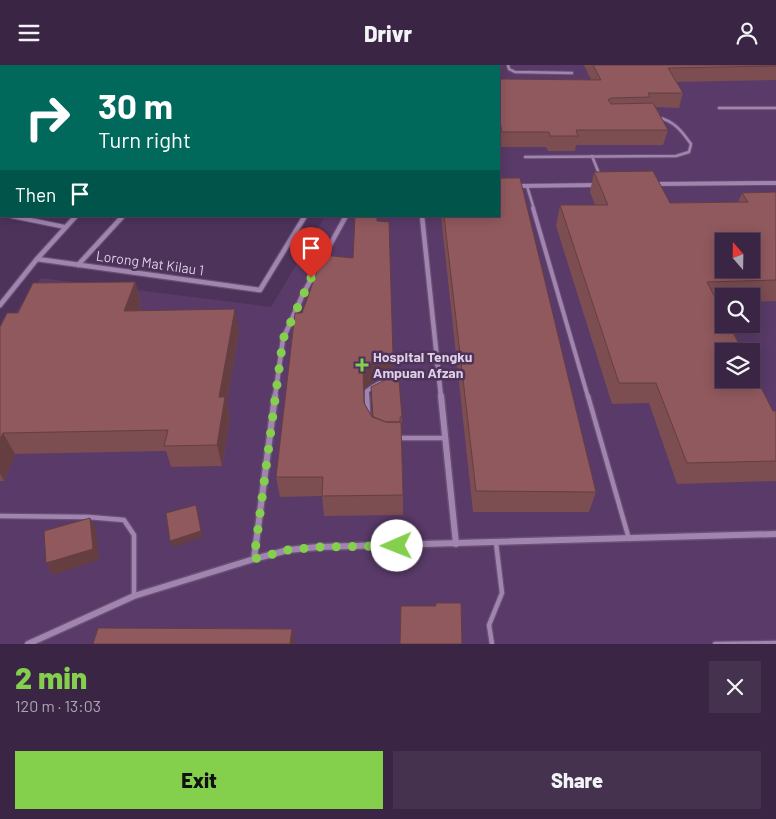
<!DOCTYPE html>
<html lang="en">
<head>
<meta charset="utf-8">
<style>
	body { margin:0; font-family:Barlow,sans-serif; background:#45324f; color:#f1f3f6; height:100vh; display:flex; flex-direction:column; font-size:19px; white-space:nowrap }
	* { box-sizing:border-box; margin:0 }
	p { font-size:16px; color:#aba5b2 }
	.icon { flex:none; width:28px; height:28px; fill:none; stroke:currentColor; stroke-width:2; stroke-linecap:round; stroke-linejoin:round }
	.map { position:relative; height:579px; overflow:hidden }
	.sheet { display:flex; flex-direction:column; background:#3a2644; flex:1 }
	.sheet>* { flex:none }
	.top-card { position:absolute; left:0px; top:0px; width:500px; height:152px; box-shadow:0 2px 12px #0003,0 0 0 1px #54435d; background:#00695c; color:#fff; overflow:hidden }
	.needle { width:32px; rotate:340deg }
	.controls { position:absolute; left:715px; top:168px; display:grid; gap:10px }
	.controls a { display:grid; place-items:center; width:45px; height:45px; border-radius:0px; background:#3a2644; box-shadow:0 2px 12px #0003,0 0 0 1px #54435d; font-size:25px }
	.pin { position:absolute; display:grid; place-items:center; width:42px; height:42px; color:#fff; margin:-51px -21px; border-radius:50% 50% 50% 0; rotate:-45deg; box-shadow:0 0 5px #0007 }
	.pin .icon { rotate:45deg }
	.me { position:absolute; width:55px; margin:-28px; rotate:269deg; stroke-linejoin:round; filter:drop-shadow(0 0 4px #0008) }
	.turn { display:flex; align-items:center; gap:18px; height:105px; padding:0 15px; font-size:22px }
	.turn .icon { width:65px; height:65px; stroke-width:2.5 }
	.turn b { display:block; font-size:35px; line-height:42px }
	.then { display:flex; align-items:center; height:48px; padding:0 15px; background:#0003; gap:10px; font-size:19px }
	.round { display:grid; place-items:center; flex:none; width:52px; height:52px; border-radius:0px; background:#45324f }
	.headline { display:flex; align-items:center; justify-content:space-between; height:85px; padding:0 15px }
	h1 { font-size:30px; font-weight:800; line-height:38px; color:#84d04d }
	.cta { display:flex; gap:10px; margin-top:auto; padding:10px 15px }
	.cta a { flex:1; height:58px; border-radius:0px; background:#84d04d; color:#111; font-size:20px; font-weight:800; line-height:58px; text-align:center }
	.cta a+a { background:#45324f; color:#f1f3f6 }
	header { display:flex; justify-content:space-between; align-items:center; height:65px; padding:0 15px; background:#3a2644; font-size:22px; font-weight:800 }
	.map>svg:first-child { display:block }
</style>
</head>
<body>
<header><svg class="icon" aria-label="menu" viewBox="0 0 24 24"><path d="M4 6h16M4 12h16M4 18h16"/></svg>Drivr<svg class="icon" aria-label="person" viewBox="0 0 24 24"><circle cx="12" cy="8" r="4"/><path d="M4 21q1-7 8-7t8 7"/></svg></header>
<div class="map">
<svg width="776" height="579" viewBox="0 0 776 579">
	<rect width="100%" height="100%" fill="#4d335a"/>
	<!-- built -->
	<path fill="#593a68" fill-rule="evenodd" d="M434,0H776V579H0V269L41,213L271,242L325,151H499V1H433ZM724,176H751V204H724ZM724,231H751V259H724ZM724,286H751V314H724Z"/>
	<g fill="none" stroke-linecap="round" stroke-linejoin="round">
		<!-- service-far2 casing -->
		<g stroke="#675071" stroke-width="4.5">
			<path id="service-far2" d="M508,0L509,4L515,7L572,8
				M719,43H776
				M592,91L600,111
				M525,92L676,91L689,87L691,79C681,65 674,56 657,52
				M527,121L534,144"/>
		</g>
		<!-- service-far1 casing -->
		<g stroke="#675071" stroke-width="6">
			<path id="service-far1" d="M533,143L588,332
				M11,151L65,162
				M367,332V326C387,309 414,312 439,310"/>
		</g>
		<!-- service casing -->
		<g stroke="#675071" stroke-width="7">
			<path id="service" d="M367,331L368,349
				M588,331L629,474
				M397,373H445
				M0,451L88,452L124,455L134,470V531
				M492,579L489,560L502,528L496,478
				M715,579L776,578"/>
		</g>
		<!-- minor-far2 casing -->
		<g stroke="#675071" stroke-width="5.5">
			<path id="minor-far2" d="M210,1L212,0
				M654,119L776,118
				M517,121L598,120"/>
		</g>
		<!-- minor-far1 casing -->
		<g stroke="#675071" stroke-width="7">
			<path id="minor-far1" d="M422,151L441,332
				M37,194L260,225L305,151
				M78,200L123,151
				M0,240L37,194L76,151
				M275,332L283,274L303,229L346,151"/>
		</g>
		<!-- minor casing -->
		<g stroke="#675071" stroke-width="9">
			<path id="minor" d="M441,331L456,479
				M254,494L275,331
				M28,579L134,531L254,494L288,485L318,482L776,469"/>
		</g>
		<!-- service-far2 -->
		<use href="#service-far2" stroke="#a284b1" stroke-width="2.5"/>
		<!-- service-far1 -->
		<use href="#service-far1" stroke="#a284b1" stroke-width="4"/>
		<!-- service -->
		<use href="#service" stroke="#a284b1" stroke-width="4.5"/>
		<!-- minor-far2 -->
		<use href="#minor-far2" stroke="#a284b1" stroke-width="4"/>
		<!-- minor-far1 -->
		<use href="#minor-far1" stroke="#a284b1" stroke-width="4.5"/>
		<!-- minor -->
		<use href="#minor" stroke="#a284b1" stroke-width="6"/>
	</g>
	<!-- wall -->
	<path fill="#7c4d51" d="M584,0H776V15L676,17L683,28L679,43L656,42L668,65L663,80H576L575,86H548L546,82H500L499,74V14L591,15Z
		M594,107L670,138L738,137L742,128L776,127V236L751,237V231H724V237H718L773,346H776V416L677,419L649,338L612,339L556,161L560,140H595L590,127Z
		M441,151H499L596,427L589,447H473Z
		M377,156L392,310L373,317L364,324V338L373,352L371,328L393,315L402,352V358H401L403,430V450L324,451L322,431L280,432L276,412L302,248L353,193Z
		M135,217L141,238L139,246L239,265L227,338L230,353L222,401L171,402L166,386L15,389L4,416H0V262Z"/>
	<!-- shaded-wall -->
	<path fill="#653e42" d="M161,0H188L187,1H159Z
		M300,0H310L309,1H299Z
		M135,217L141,238L132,267L124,246Z
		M235,244L239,265L227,338L230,353L222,401L217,380L219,332Z
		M393,290L392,310L373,317L364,324L363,303L373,297Z
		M3,368L15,389L4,416L0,409V375Z
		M196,440L203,472L173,482L170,476Z
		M90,453L96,464L99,495L53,510L46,498Z
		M292,564L295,579H290Z"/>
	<!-- building -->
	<path fill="#90595e" stroke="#653e42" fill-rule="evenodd" d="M112,0H161L159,1H110Z
		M290,0H300L299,1H290Z
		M357,0H395L394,1H356Z
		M593,0H776V1L668,3L683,28H648L650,32L611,33L608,35L611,39L653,38L668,65H576L578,71H550L549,67H502L499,51V14L601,15Z
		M653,106L670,138L748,137L742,128L776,127V215L707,217L724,250V259H728L743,286H724V314H751V303L773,346H776V396L687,398L656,318H619L560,140H608L594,107ZM724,176H751V204H724Z
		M499,113H520L596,427L476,426L444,151H499Z
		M355,151H377V156L389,157L393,290L373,297L363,303L364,338L372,352L386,357H401L403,430L322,431L323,412H276L295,248H302L323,190L353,193Z
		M135,217L124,246L235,244L219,332H225L217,380L164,381L168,365L3,368L0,375V262L7,248H18L33,218Z
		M393,311V315H399L402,352H400V357H386L374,352L373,351L371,322Z
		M196,440L201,466L170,476L166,448Z
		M90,453L93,484L46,498L44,466Z
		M436,538H461L462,579H400L401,541H436Z
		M98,563L292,564L290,579H93Z"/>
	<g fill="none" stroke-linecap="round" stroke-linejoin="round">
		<!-- route -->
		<path stroke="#84d04d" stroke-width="9" stroke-dasharray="0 16.2" d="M311,213L283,274L254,494L288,485L318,482L397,481"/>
	</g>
	<!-- markers -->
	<path fill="#84d04d" stroke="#4d335a" stroke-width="2" d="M359.5 292.5h5v5h5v5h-5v5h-5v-5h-5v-5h5z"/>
	<g text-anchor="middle" stroke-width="5" stroke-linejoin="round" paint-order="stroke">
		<!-- street labels -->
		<g font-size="14" fill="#dfcfe7" stroke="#4d335a">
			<text transform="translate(150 198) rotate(8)" y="5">Lorong Mat Kilau 1</text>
		</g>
		<!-- poi labels -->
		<g font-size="14" font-weight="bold" fill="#dfcfe7" stroke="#4d335a" text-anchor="start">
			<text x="373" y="297">Hospital Tengku<tspan x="373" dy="16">Ampuan Afzan</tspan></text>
		</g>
	</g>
</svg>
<div class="controls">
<a><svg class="needle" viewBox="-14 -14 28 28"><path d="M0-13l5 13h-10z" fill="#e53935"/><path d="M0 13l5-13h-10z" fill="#aba5b2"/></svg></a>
<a><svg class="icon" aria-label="search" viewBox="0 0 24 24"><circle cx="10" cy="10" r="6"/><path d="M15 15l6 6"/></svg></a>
<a><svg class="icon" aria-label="layers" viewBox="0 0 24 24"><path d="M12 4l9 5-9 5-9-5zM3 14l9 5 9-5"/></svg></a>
</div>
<div class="pin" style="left:311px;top:213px;background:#d93025"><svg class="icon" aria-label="arrive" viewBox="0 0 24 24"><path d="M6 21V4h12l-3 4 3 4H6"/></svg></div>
<svg class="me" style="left:397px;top:481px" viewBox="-20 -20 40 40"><circle r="19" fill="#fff"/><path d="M0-13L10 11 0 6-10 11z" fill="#84d04d"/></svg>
<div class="top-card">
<div class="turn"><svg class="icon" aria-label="right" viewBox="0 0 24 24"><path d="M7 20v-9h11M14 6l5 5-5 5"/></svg><div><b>30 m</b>Turn right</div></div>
<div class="then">Then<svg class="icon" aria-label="arrive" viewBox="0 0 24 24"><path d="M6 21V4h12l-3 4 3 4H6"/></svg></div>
</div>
</div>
<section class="sheet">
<div class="headline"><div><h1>2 min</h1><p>120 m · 13:03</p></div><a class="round"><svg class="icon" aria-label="close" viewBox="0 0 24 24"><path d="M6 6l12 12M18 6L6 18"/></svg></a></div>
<div class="cta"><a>Exit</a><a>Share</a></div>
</section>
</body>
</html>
